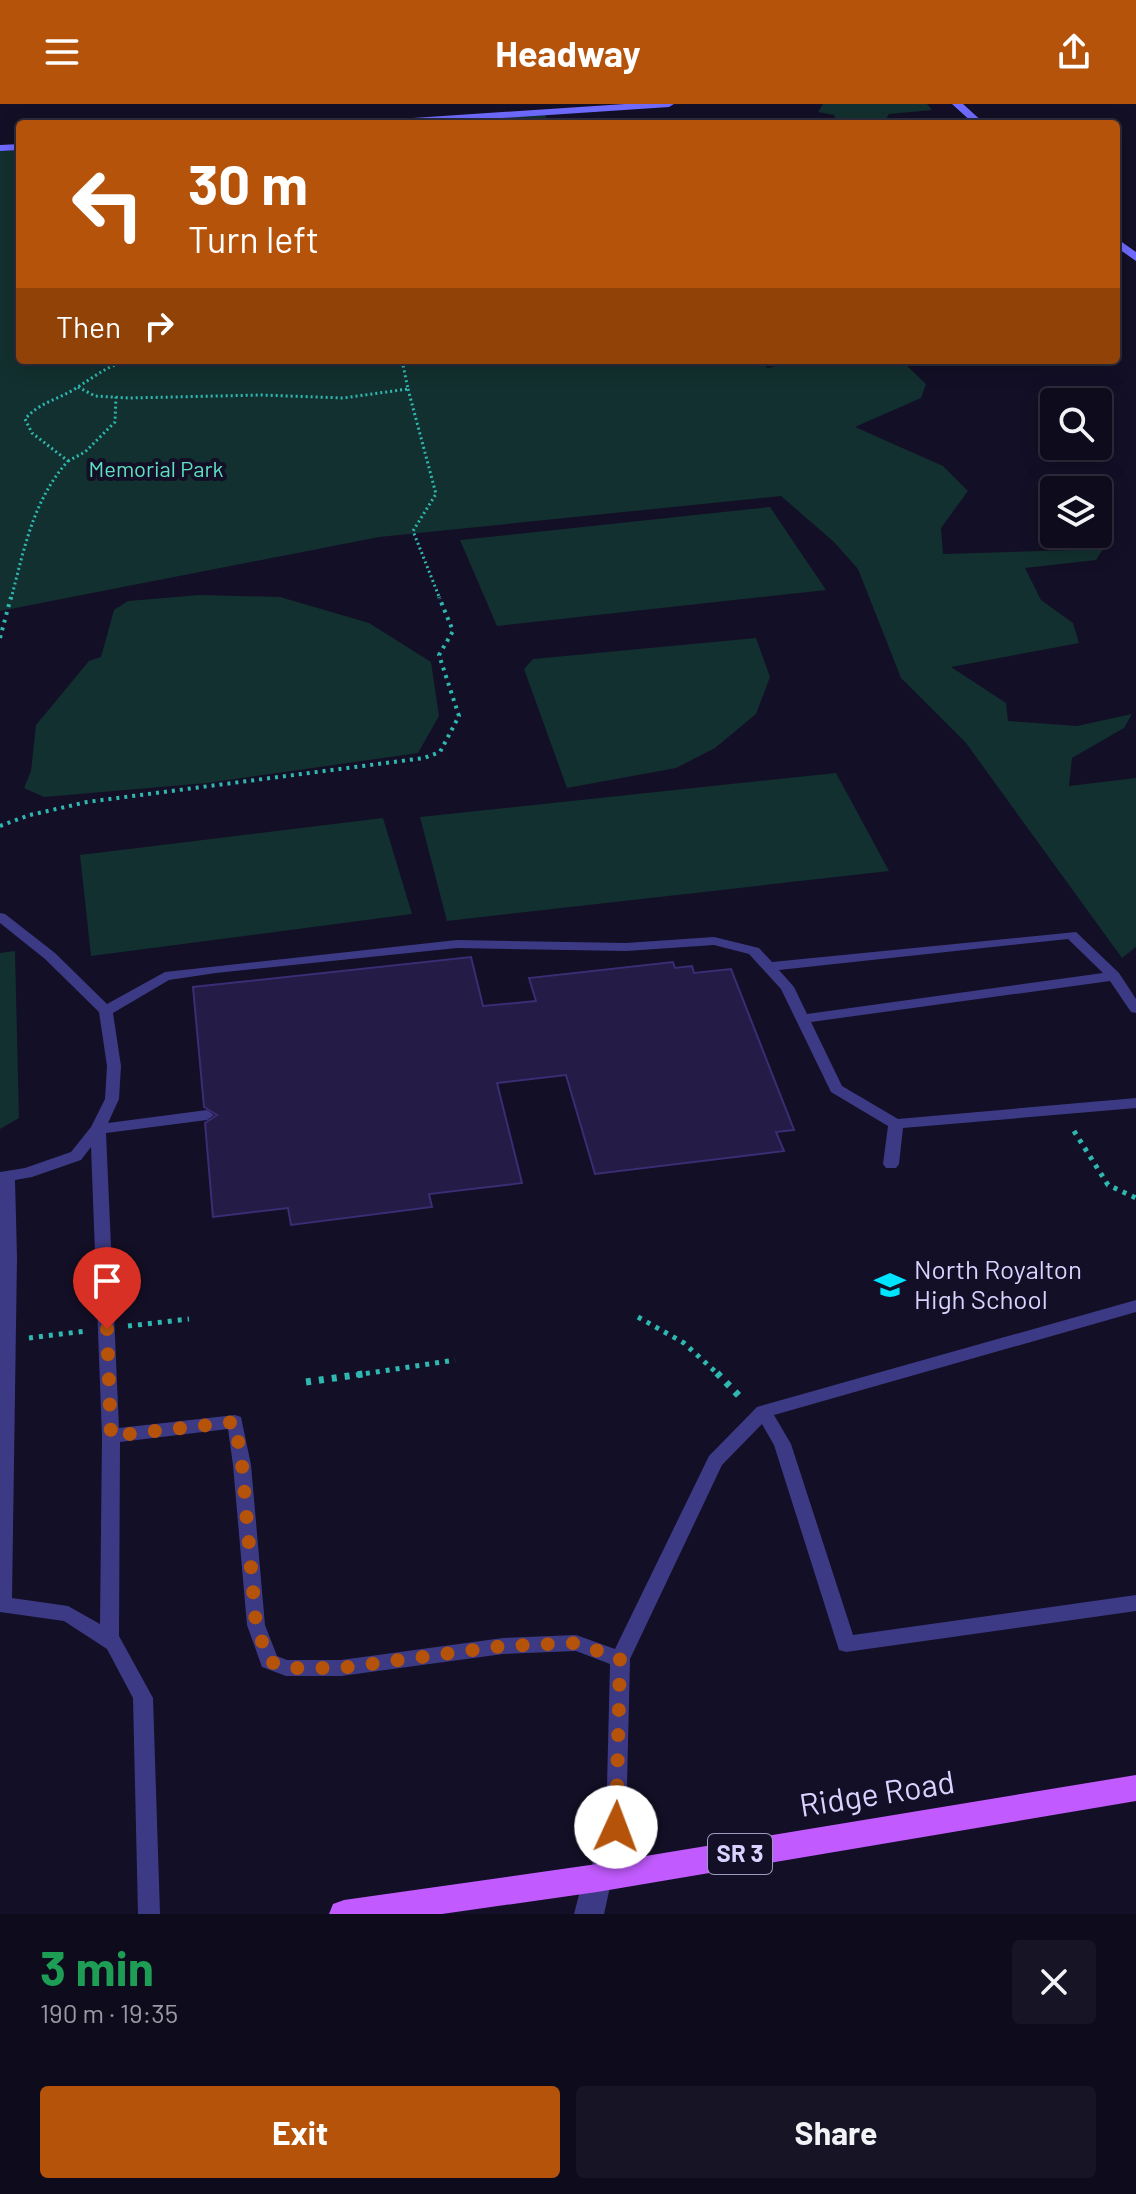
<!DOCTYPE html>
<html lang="en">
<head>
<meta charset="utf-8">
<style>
	body { margin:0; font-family:Barlow,sans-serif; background:#171425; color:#f1f3f6; height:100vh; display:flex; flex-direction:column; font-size:30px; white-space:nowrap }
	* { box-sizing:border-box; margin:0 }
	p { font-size:26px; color:#9b9ba3 }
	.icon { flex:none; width:44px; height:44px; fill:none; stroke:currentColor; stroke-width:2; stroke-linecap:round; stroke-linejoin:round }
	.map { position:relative; height:1810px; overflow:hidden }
	.panel { display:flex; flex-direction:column; background:#0e0b1c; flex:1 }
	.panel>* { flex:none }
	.top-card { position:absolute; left:16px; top:16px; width:1104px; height:244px; border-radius:8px; box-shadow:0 4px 20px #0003,0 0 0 2px #2e2b3b; background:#b45309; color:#fff; overflow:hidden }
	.fabs { position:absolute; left:1040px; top:284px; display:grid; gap:16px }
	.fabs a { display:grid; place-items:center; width:72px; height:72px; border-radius:8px; background:#0e0b1c; box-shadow:0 4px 20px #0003,0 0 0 2px #2e2b3b; font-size:40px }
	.pin { position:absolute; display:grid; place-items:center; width:68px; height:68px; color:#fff; margin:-82px -34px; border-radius:50% 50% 50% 0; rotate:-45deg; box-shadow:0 0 8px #0007 }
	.pin .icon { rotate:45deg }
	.me { position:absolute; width:88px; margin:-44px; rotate:2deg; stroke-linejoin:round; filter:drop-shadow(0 0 6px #0008) }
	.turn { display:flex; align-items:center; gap:28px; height:168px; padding:0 40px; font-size:36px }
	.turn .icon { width:104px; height:104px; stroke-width:2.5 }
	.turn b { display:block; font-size:56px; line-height:68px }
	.then { display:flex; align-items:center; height:76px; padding:0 40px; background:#0003; gap:16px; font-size:30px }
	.round { display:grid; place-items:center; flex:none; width:84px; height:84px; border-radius:8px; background:#171425 }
	.overview { display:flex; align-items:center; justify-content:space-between; height:136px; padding:0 40px }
	h1 { font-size:48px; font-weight:700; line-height:60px; color:#1e9e55 }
	.button { display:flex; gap:16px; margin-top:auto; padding:16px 40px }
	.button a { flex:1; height:92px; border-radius:8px; background:#b45309; color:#fff; font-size:32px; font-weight:700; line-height:92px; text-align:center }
	.button a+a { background:#171425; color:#f1f3f6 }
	header { display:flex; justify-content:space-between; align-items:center; height:104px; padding:0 40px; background:#b45309; color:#fff; font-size:36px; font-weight:700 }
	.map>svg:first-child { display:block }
</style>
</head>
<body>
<header><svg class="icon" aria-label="menu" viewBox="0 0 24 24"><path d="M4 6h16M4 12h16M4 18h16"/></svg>Headway<svg class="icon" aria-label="share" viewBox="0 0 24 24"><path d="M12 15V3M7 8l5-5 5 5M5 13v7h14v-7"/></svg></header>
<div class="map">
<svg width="1136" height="1810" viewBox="0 0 1136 1810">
	<rect width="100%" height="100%" fill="#130f26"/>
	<!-- green -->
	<path fill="#12302f" d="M823,0H927L932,6L889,10L886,15L890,20H837L834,11L818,8Z
		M545,11L550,20H409Z
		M20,46V256H756L768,264L796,256H901L926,280L921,294L855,323L943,362L968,387L941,424L943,450L1103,445L1096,456L1025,464L1041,496L1073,519L1079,539L951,563L1006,599L1008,617L1077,622L1132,610L1124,624L1072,654L1069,682L1136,674V843L1122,854L966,639L901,574L858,465L834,438L781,392L379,433L0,507V47Z
		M770,403L826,486L497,522L460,436Z
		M200,491L280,493L369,519L431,558L439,612L418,649L207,679L44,693L24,684L31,667L36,621L89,557L101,553L114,506L128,497Z
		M756,534L770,573L756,610L715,644L676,664L567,684L524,565L533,555Z
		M836,669L889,767L447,817L420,713Z
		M383,714L412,810L91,852L80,751Z
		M15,847L19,1014L0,1025V849Z"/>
	<!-- building -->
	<path fill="#241b47" stroke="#3b2d73" stroke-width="2" d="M471,853L483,902L536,897L529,874L673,858L675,864L692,862L694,869L731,865L794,1026L776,1028L784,1047L595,1070L566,971L497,979L522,1079L429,1090L432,1103L291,1121L288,1104L213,1113L205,1019L217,1011L204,1003L193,883Z"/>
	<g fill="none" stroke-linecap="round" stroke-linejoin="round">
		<!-- path-far3 -->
		<path stroke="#2fb8b0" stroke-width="3" stroke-dasharray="2 3" stroke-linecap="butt" d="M78,283L95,292L129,294L262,291L343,294L408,285L402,256
			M408,285L436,390L413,427L440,495
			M68,357L85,348L115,318L116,293
			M11,495C24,446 33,396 68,357L32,329L25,315C39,299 56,296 73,286C93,274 106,262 129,256"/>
		<!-- path-far2 -->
		<path stroke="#2fb8b0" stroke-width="4" stroke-dasharray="3 5" stroke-linecap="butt" d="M0,534L11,493
			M0,722L30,711L87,698L424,654L440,648L459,612L439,551L453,527L439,493"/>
		<!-- path-far1 -->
		<path stroke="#2fb8b0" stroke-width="5" stroke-dasharray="4 6" stroke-linecap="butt" d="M1074,1027L1108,1081L1136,1094
			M638,1213L684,1239L719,1271
			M128,1222L189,1215
			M29,1234L86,1227
			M356,1271L455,1256"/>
		<!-- path -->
		<path stroke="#2fb8b0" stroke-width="7" stroke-dasharray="5 8" stroke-linecap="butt" d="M717,1269L743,1296
			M306,1278L370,1269"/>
		<!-- lane -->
		<path fill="#3d3a85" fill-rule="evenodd" d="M0,809L5,810L55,849L107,900L165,868L457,836L626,839L714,833L759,844L772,858L1076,828L1119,869L1136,895V909L1131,908L1110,877L811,918L842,982L898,1015L1136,994V1004L903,1024L899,1060L896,1064H886L883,1060L888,1022L831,988L781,885L749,850L714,841L626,847L457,844L216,869L169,876L113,909L121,962L119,995L108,1019L207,1006L214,1011L207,1016L106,1029L119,1324L235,1311L241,1313L251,1361L265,1521L277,1552L287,1556H341L503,1534L576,1531L615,1545L709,1352L757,1303L1136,1196V1208L774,1311L791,1340L853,1531L1136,1491V1507L846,1548L839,1546L774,1341L762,1320L722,1361L630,1555L626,1723L604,1781L597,1784L590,1781L587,1774L606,1723L610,1560L576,1547L503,1550L341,1572H286L262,1563L247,1521L233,1361L228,1325L120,1338L119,1532L153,1594L160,1810H138L133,1594L107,1545L64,1517L0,1508V1068L25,1064L71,1048L91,1023L105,995L107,962L99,908L45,855L0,819ZM1068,835L1103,869L807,910L794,883L779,866ZM91,1043L102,1332L100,1520L68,1502L12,1494L17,1153L15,1076L32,1073L81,1056Z"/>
		<!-- street -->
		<path fill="#3d3a85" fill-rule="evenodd" d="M597,1760L608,1764L612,1774L604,1810H574L586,1764Z"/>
		<!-- secondary -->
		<path fill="#6f6bff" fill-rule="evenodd" d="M625,0H674L669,3L413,20H363L368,17Z
			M952,0H963L985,20H974Z
			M20,40V46L0,47V41Z
			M1116,134L1136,148V157L1116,143Z"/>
		<!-- primary -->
		<path fill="#c25bff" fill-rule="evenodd" d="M1136,1671V1697L597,1788L442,1810H329L333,1800L344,1796L597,1760Z"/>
	</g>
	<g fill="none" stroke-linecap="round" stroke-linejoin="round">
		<!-- route -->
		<path stroke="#b45309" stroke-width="14" stroke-dasharray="0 25.2" d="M107,1225L111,1332L235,1318L242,1361L256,1521L269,1557L286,1564H341L503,1542L576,1539L620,1555L616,1723"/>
	</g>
	<!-- icons -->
	<defs>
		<g id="school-bare" transform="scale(2.4)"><path d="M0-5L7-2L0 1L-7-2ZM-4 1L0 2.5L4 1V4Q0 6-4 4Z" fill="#00e5ff" stroke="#130f26" stroke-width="2.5" paint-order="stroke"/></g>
	</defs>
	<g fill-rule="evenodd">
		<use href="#school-bare" x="890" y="1181"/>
	</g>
	<g text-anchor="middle" stroke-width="8" stroke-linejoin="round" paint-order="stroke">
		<!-- far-park labels -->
		<g font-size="22" fill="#5fe0c0" stroke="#130f26">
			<text x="156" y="373">Memorial Park</text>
		</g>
		<!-- shield labels -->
		<rect fill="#130f26" stroke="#9e99be" stroke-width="2" x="708" y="1730" width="64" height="40" rx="6"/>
		<g font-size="24" font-weight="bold" fill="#d9d4ff">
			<text x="740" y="1758">SR 3</text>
		</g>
		<!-- poi labels -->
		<g font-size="26" fill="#d9d4ff" stroke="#130f26" text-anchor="start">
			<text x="914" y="1175">North Royalton<tspan x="914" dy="30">High School</tspan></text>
		</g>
		<!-- near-street labels -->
		<g font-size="32" fill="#d9d4ff" stroke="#130f26">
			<text transform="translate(877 1690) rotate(-9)" y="11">Ridge Road</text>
		</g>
	</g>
</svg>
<div class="fabs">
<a><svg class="icon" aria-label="search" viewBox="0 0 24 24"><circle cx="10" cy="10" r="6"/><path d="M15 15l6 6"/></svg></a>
<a><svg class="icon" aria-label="layers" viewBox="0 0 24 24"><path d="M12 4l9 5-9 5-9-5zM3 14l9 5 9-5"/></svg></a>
</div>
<div class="pin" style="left:107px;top:1225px;background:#d93025"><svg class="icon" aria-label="arrive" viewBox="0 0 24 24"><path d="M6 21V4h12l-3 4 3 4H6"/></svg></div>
<svg class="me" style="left:616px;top:1723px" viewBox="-20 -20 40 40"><circle r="19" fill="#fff"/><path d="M0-13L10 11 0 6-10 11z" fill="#b45309"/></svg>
<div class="top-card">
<div class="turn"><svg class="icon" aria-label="left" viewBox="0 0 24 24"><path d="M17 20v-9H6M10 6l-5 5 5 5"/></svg><div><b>30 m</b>Turn left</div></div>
<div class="then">Then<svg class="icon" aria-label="right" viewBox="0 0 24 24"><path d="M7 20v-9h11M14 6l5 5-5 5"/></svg></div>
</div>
</div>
<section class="panel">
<div class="overview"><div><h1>3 min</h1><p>190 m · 19:35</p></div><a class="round"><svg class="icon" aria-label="close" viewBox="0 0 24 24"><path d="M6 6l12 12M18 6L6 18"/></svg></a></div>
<div class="button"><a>Exit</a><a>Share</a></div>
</section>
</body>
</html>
